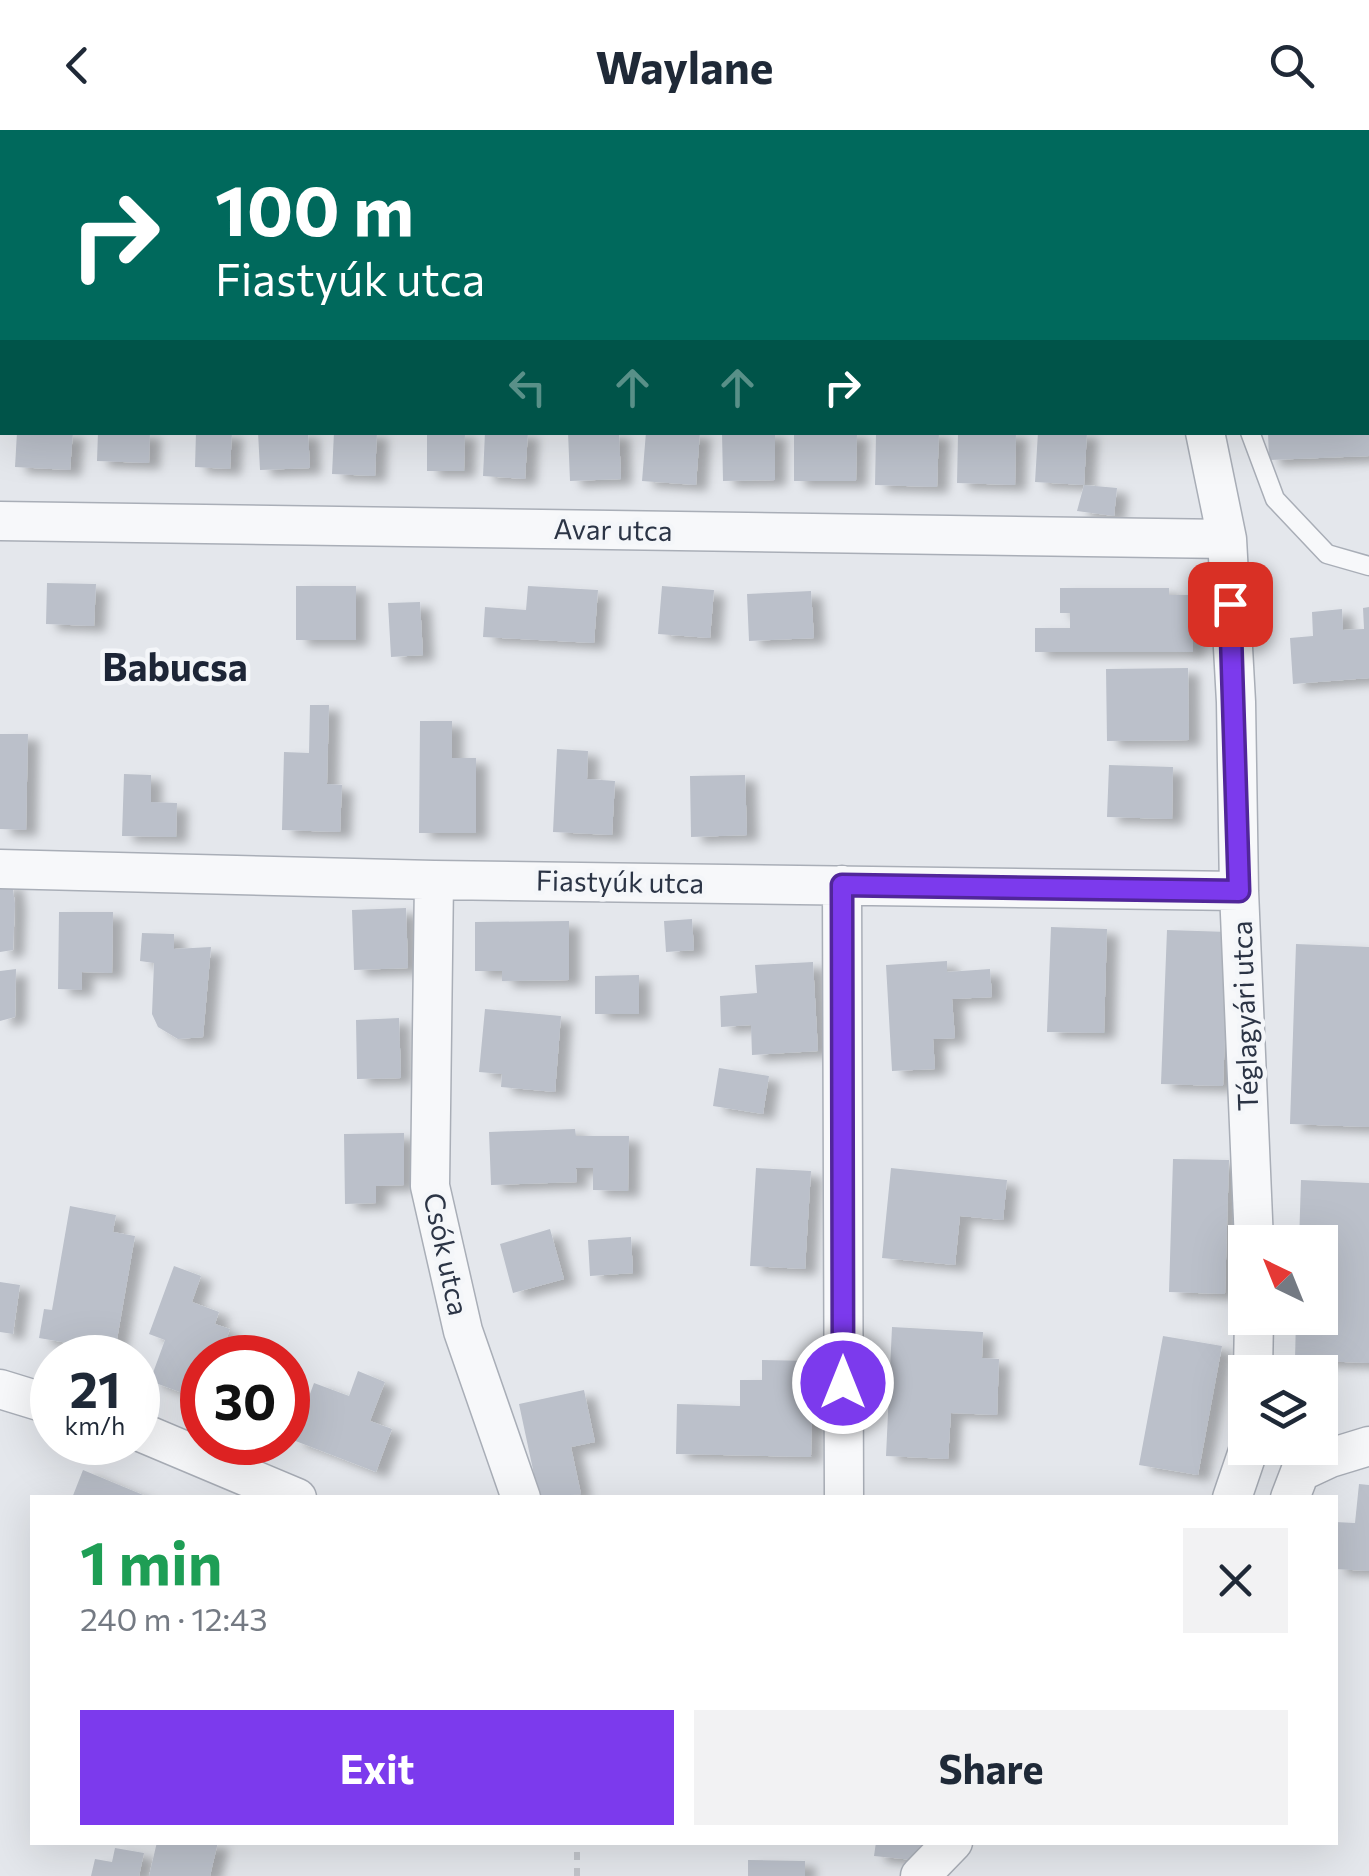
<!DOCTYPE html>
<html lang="en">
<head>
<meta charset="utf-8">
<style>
	body { margin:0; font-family:Commissioner,sans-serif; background:#f2f2f3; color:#1f2937; height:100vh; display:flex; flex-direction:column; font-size:38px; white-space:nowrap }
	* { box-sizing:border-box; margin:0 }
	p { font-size:32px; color:#747a83 }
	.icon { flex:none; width:55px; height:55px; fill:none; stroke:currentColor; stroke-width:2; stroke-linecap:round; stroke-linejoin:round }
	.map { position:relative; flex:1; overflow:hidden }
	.details { position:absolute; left:30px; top:1365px; width:1308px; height:350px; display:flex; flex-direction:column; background:#fff; border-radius:0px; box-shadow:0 10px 40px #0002 }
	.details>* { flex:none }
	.guide { position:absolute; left:0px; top:0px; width:1370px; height:305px; box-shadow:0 10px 40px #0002; background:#00695c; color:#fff; overflow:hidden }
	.needle { width:65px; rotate:317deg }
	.buttons { position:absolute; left:1228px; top:1095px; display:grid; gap:20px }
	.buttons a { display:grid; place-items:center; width:110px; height:110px; border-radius:0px; background:#fff; box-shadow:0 10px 40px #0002; font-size:50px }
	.speed { position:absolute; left:30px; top:1205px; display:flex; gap:20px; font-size:50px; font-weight:700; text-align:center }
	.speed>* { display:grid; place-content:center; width:130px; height:130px; border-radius:50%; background:#fff; box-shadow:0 10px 40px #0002; line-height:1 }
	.speed small { font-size:25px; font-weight:400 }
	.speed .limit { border:15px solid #d22; background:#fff; color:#111 }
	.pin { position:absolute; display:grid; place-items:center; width:85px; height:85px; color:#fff; margin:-42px; border-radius:20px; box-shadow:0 5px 15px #0006 }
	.me { position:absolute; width:110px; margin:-55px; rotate:0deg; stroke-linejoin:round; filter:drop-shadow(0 0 8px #0008) }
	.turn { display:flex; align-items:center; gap:35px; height:210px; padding:0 50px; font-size:45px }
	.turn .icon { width:130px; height:130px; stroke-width:2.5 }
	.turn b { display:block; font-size:70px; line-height:85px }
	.lanes { display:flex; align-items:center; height:95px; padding:0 50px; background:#0003; justify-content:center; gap:50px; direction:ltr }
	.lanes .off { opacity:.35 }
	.round { display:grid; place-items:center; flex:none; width:105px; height:105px; border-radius:0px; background:#f2f2f3 }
	.headline { display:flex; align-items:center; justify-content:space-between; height:170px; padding:0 50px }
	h1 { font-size:60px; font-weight:700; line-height:75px; color:#1e9e55 }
	.button { display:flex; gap:20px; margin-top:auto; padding:20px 50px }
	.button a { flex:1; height:115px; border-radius:0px; background:#7c3aed; color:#fff; font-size:40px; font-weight:700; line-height:115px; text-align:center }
	.button a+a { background:#f2f2f3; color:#1f2937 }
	header { display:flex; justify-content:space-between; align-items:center; height:130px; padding:0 50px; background:#fff; font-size:45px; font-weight:700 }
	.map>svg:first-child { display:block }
</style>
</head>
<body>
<header><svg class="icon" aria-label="back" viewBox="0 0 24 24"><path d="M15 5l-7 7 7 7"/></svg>Waylane<svg class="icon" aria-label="search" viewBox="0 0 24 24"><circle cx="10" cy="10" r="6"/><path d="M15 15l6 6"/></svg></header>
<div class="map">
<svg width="1369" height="1746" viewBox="0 0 1369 1746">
	<defs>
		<filter id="shadow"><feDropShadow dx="11" dy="6" stdDeviation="5" flood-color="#0004"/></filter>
	</defs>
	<rect width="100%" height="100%" fill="#e4e7ec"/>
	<!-- building -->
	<path fill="#bbc0ca" filter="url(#shadow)" d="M17,302H73L70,340L15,337Z
		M98,302H150L149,333L97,331Z
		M196,302H232L230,339L195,337Z
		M258,302H308L310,338L260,340Z
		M334,302H377L375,346L332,344Z
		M427,302H465L464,341H427Z
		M485,302H528L525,349L483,346Z
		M568,302H619L621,349L570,351Z
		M646,302H700L696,355L642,351Z
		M722,302H775V350L723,351Z
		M794,302H857L856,351H794Z
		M876,302H939L937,357L875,355Z
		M958,302H1016L1015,355L957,353Z
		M1038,302H1087L1084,355L1035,352Z
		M1268,302H1369V326L1269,330Z
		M1084,355L1117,358L1114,386L1077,381Z
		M47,453L96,454L94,496L46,494Z
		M296,456H356V510H296Z
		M528,456L598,460L594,513L483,507L485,477L526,480Z
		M662,456L714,460L710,508L658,504Z
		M1060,458H1169V465H1193V522H1035V498H1070V483H1060Z
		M811,461L814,508L749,511L747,464Z
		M420,472L423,525L391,527L388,473Z
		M1369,477V548L1293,554L1290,508L1313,506L1312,482L1342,479L1343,500L1364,499L1363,478Z
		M1188,538L1189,610L1107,611L1106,539Z
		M310,575H329L327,654L342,655L340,702L282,700L284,622L309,623Z
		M420,591H452V628H476V703H419Z
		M0,604H28L26,700L0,699Z
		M557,619L588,621L587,649L615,651L612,705L553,702Z
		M1109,635L1173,637L1172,689L1107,687Z
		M124,644L151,645V672L177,673L176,707L122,706Z
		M745,645L747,705L691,707L690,646Z
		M0,753H12L15,774L13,820L0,822Z
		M406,778L408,838L354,840L352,780Z
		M59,782H113L112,843L82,842V860L58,859Z
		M692,789L694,820L666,822L664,791Z
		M569,791V850L502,851V841H475V792Z
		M1051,797L1107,799L1104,903L1047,902Z
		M1167,800L1229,802L1223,956L1161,954Z
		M142,803L174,804V819L211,817L203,907L178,909L158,897L152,884L154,833L140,831Z
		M1296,814L1369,817V997L1290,994Z
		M947,831V842L990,839L992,867L952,869L955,908L933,909L935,939L892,941L886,835Z
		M813,832L818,921L752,925L751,895L721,897L720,866L757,863L755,835Z
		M16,839L15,887L0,891V841Z
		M639,845V884H595V846Z
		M485,879L561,886L555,962L501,957L502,944L479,942Z
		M399,888L401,948L357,949L356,890Z
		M719,938L769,946L763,984L713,976Z
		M575,999L576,1006H629L628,1061L593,1060V1038H576L577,1052L491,1055L489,1002Z
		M404,1003V1055L376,1056V1073L345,1074L344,1004Z
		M1173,1029L1229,1030L1225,1164L1169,1162Z
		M756,1038L811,1041L805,1139L750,1136Z
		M891,1038L1007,1050L1003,1090L960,1086L955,1135L882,1128Z
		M1301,1050L1369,1053V1233L1295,1230L1296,1188H1320V1112H1299Z
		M70,1076L116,1085L113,1102L135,1106L115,1221L39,1208L44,1179L52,1180Z
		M550,1099L564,1149L513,1163L500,1114Z
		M631,1107L633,1143L590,1146L588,1110Z
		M174,1136L201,1146L192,1172L219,1182L215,1194L230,1199L219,1228H202V1257L195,1254L191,1266L150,1251L165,1210L149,1204Z
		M0,1152L20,1155L13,1204L0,1202Z
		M892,1197L983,1202L982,1228L999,1229L997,1285L951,1283L948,1329L886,1326Z
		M1163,1206L1222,1216L1198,1345L1139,1335Z
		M762,1230L813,1231L811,1327L676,1324L677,1274L740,1276V1250H762Z
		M358,1241L385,1252L370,1291L392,1299L376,1342L293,1310L314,1253L349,1266Z
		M584,1260L595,1312L571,1317L581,1364L539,1368L519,1274Z
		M83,1340L148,1367V1368H72Z
		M1359,1354L1369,1355V1441L1335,1439V1392L1355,1393Z
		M157,1712H218L210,1746H149Z
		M876,1712H936L933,1732L874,1726Z
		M115,1718L144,1723L139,1746H91L95,1729L112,1732Z
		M748,1730L805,1731V1746H748Z"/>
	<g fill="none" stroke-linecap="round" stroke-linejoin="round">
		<!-- service casing -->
		<g stroke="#a9aeb7" stroke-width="21">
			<path id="service" d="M1219,0L1220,2
				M1248,0L1251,2
				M115,2L116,0
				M0,12H2
				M1368,93L1369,94
				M1250,302L1275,369L1327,424L1369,436"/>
		</g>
		<!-- minor casing -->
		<g stroke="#a9aeb7" stroke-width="41">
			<path id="minor" d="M1145,0V2
				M1205,302L1227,409L1236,572L1239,761L1254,1112
				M0,391L1227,409
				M0,739L434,750L1239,761
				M434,750L430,1056L463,1201L521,1368
				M842,755L844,1368
				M1253,1242L1254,1188
				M0,1259L52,1275
				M138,1301L297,1368
				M1232,1368L1249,1318
				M1290,1368L1300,1342L1330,1328L1369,1316
				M920,1746L953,1712"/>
		</g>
		<!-- path -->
		<path stroke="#c2c5cb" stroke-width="6" stroke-dasharray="8 8" stroke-linecap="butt" d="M577,1746V1712"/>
		<!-- service -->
		<use href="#service" stroke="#f7f8fa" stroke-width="18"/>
		<!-- minor -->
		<use href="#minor" stroke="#f7f8fa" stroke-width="38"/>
	</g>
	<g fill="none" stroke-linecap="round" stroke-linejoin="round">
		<!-- route casing -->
		<g stroke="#51269a" stroke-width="25">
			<path id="route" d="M843,1253L842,755L1239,761L1230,474"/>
		</g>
		<!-- route -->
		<use href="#route" stroke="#7c3aed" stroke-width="18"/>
	</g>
	<g text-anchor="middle" stroke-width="9" stroke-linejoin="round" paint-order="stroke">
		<!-- street labels -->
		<g font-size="28" fill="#2b3445" stroke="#f4f6f9">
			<text transform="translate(613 400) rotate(1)" y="10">Avar utca</text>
			<text transform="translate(620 752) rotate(1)" y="10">Fiastyúk utca</text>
			<text transform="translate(1245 886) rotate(-92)" y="10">Téglagyári utca</text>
			<text transform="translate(446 1124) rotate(78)" y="10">Csók utca</text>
		</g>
		<!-- district labels -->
		<g font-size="38" font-weight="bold" fill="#1d2536" stroke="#f4f6f9">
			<text x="175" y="551">Babucsa</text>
		</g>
	</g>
</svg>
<div class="buttons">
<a><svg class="needle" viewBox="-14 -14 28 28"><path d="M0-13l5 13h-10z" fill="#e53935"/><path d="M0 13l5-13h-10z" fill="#747a83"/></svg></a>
<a><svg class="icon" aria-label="layers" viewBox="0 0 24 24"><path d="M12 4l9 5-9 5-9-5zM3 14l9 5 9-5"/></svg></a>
</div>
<div class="speed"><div>21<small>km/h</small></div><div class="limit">30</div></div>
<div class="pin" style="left:1230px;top:474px;background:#d93025"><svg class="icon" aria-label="arrive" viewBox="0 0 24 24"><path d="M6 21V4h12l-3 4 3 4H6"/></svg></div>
<svg class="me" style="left:843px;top:1253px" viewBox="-20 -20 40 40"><circle r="17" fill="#7c3aed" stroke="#fff" stroke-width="3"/><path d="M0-11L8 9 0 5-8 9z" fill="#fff"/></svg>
<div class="guide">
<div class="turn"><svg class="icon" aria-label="right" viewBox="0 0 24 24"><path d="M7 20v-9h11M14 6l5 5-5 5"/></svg><div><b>100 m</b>Fiastyúk utca</div></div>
<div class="lanes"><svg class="icon off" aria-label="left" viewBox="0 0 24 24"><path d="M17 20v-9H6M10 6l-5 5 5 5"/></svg><svg class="icon off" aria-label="ahead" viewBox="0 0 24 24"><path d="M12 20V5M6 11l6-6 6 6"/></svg><svg class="icon off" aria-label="ahead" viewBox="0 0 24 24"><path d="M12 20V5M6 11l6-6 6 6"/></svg><svg class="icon" aria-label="right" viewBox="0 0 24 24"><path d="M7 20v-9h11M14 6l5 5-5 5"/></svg></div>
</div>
<section class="details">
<div class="headline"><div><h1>1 min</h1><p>240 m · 12:43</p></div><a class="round"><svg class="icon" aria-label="close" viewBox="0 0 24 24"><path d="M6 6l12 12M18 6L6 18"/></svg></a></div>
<div class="button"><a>Exit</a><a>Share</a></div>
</section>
</div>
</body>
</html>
